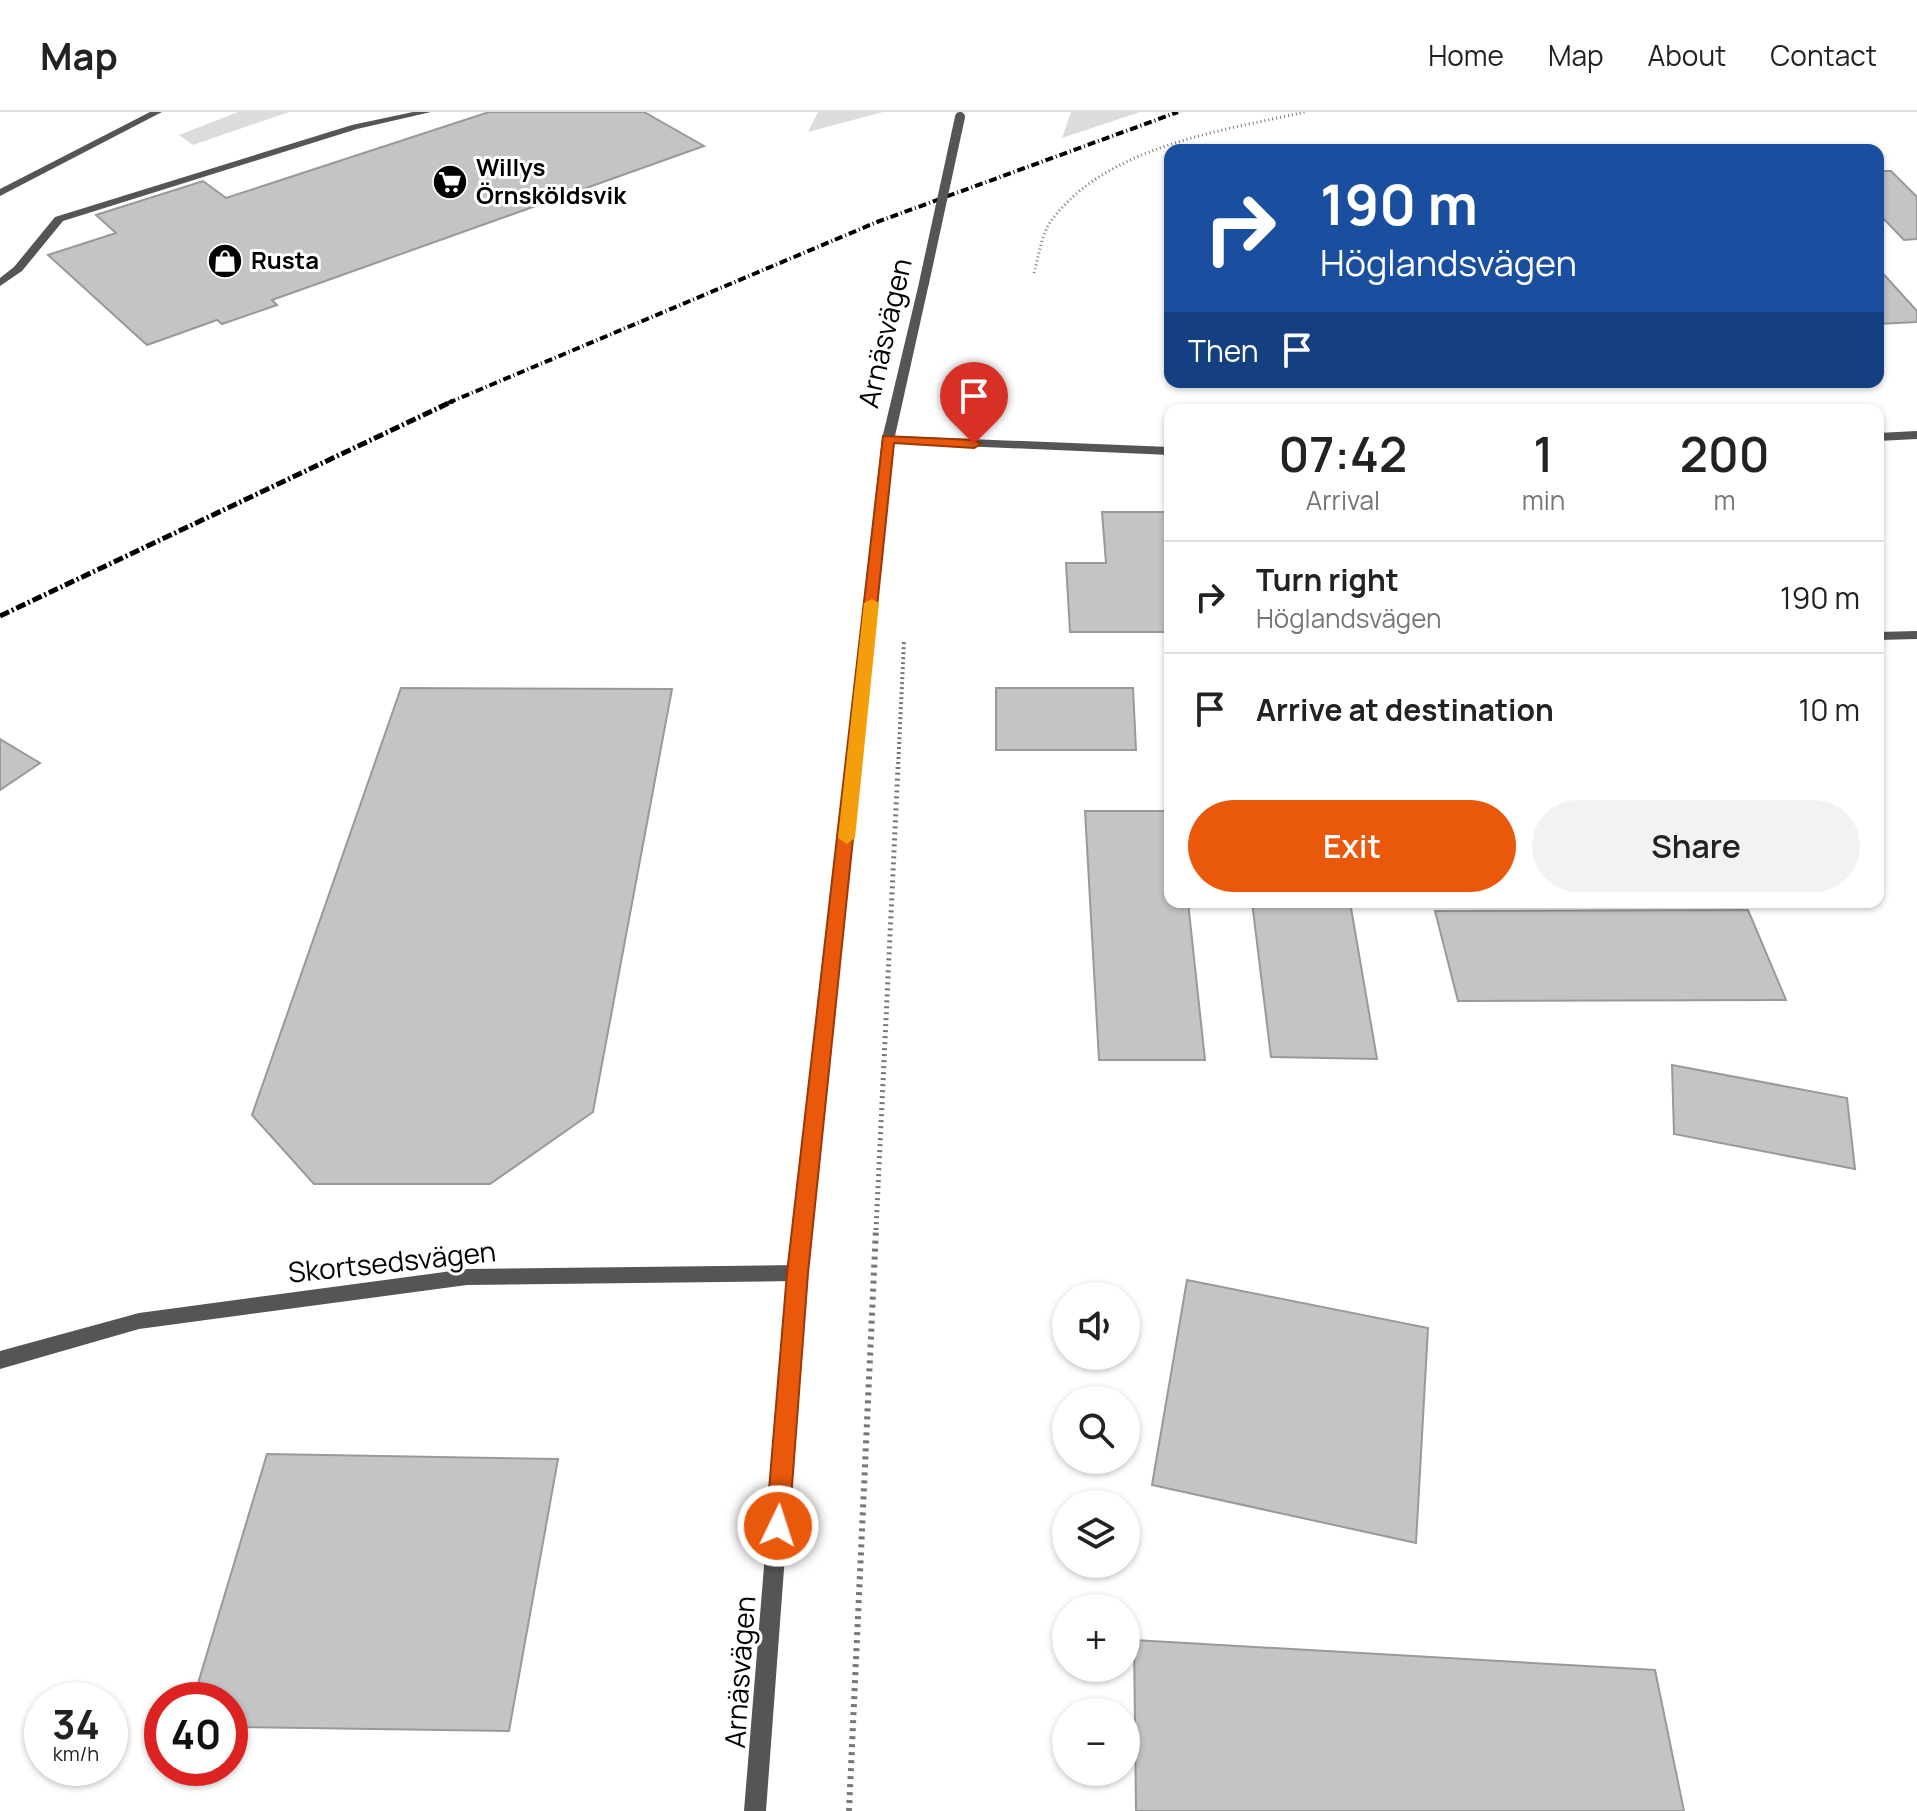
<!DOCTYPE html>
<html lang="en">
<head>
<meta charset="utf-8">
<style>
	body { margin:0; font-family:Manrope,sans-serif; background:#f2f2f2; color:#222; height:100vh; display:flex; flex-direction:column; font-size:30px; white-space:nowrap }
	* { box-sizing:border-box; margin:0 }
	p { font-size:26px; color:#767676 }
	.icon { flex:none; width:44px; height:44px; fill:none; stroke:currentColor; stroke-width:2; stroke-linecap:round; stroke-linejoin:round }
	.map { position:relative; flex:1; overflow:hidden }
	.details { position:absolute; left:1164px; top:292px; width:720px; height:504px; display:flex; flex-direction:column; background:#fff; border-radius:16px; box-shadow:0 2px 6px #0004 }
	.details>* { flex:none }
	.hud { position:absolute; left:1164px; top:32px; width:720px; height:244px; border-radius:16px; box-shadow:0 2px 6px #0004; background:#1a4fa0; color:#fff; overflow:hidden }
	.tools { position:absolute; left:1052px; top:1170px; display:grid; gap:16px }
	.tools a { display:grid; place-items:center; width:88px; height:88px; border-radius:50%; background:#fff; box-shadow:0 2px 6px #0004; font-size:40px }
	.speed { position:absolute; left:24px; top:1570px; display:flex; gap:16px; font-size:40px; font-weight:700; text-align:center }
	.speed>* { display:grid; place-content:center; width:104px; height:104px; border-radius:50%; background:#fff; box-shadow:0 2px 6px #0004; line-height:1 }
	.speed small { font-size:20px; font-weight:400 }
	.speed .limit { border:12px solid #d22; background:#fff; color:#111 }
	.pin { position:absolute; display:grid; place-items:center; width:68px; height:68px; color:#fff; margin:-82px -34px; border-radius:50% 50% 50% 0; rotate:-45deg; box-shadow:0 0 8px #0007 }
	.pin .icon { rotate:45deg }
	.me { position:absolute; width:88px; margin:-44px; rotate:4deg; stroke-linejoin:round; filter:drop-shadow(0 0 6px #0008) }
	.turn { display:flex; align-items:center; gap:28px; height:168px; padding:0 24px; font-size:36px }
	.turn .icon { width:104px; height:104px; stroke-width:2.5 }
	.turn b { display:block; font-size:56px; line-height:68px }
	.then { display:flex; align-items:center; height:76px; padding:0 24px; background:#0003; gap:16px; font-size:30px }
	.eta { display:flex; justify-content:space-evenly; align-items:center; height:136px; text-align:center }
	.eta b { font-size:48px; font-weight:600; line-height:56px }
	.primary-button { display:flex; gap:16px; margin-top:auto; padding:16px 24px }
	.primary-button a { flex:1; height:92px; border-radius:48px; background:#ea580c; color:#fff; font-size:32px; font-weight:600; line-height:92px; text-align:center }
	.primary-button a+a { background:#f2f2f2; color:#222 }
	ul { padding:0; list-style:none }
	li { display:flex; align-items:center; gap:24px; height:112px; padding:0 24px; border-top:2px solid #e0e0e0 }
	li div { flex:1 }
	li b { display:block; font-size:30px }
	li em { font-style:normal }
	header { display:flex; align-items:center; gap:48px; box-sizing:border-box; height:112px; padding:0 40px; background:#fff; border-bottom:2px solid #e0e0e0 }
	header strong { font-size:38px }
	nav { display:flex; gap:44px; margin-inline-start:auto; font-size:28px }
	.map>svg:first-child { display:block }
</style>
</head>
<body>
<header>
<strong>Map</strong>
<nav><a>Home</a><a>Map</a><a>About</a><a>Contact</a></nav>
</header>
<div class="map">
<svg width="1917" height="1699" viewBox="0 0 1917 1699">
	<rect width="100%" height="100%" fill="#fff"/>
	<!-- green -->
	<path fill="#dcdcdc" d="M238,0H289L193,33L179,23Z
		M818,0H883L808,20Z
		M1071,0H1140L1062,26Z"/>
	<!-- building -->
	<path fill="#c4c4c4" stroke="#999" stroke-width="2" d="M489,0H644L704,34L272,188L277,193L222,212L217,208L147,233L48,143L116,121L96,103L203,69L226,86Z
		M1878,59H1891L1917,85V127L1904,128L1878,101Z
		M1878,156L1917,199V210L1878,212Z
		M1102,400H1170V556L1166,520H1070L1066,451H1106Z
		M401,576L672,577L593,1000L490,1072H314L252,1003Z
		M996,576H1133L1136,638H996Z
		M0,627L40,651L0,678Z
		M1085,699H1170V790H1188L1205,948H1099Z
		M1252,790H1350L1377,947L1271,945Z
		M1748,798L1786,888L1458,889L1435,799Z
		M1672,953L1847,986L1855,1057L1674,1022Z
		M1187,1168L1428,1216L1416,1431L1152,1373Z
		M267,1342L558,1347L509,1619L230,1615V1588H193Z
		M1134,1528L1655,1558L1684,1699H1136Z"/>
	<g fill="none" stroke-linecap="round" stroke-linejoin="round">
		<!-- path-far3 -->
		<path stroke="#777" stroke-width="3" stroke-dasharray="1 3" stroke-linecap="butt" d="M1034,161C1039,144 1041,123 1051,109C1106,34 1221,19 1305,0"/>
		<!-- path-far2 -->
		<path stroke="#777" stroke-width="4" stroke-dasharray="2 3" stroke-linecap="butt" d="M898,657L904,529"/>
		<!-- path-far1 -->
		<path stroke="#777" stroke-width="5" stroke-dasharray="2 4" stroke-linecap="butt" d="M876,1118L898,655"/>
		<!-- path -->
		<path stroke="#777" stroke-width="6" stroke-dasharray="3 5" stroke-linecap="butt" d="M849,1699L876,1116"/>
		<!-- service -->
		<path fill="#555" fill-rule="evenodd" d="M413,0H431L357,17L63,109L22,159L0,174V166L14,155L55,105L352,13Z"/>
		<!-- minor -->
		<path fill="#555" fill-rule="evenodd" d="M150,0H162L0,84V77Z
			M1917,519V527L1878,528V520Z
			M797,1153L804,1155L806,1161L804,1167L797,1169L467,1173L139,1217L0,1257V1239L139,1201L467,1157Z"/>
		<!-- tertiary -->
		<path fill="#555" fill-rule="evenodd" d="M924,168L929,171L895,324L1170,335V343L893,331L806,1161L766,1699H744L788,1161L882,327L919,171Z
			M1917,319V327L1878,329V321Z"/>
		<!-- rail-far1 -->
		<path stroke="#000" stroke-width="4" stroke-dasharray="8 3 1 3" stroke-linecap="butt" d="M448,291L877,110L1178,0"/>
		<!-- rail -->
		<path stroke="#000" stroke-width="5" stroke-dasharray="10 3 2 3" stroke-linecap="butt" d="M0,504L453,289"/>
		<!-- tertiary-bridge -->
		<path stroke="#555" stroke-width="10" d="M924,171L960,5"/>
	</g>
	<!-- route -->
	<path fill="#ea580c" stroke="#983908" stroke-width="2" d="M883,324L974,328L981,332L974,336L894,331L808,1161L789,1414L786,1422L778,1426L769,1422L766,1414L787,1161Z"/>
	<!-- slow -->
	<path fill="#f59e0b" d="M872,487L879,491L855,726L847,732L838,726L864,491Z"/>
	<!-- icons -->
	<defs>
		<g id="supermarket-disc" transform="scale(1.8)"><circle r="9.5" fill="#000" stroke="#fff"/><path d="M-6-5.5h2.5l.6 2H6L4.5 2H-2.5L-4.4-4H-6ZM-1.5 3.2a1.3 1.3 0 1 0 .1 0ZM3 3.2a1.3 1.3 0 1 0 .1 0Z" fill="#fff"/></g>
		<g id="shop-disc" transform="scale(1.8)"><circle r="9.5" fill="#000" stroke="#fff"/><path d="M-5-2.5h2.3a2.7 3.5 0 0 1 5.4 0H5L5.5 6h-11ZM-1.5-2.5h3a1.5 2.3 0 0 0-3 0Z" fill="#fff"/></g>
	</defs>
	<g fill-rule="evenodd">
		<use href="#supermarket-disc" x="450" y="70"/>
		<use href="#shop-disc" x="225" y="149"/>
	</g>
	<g text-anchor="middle" stroke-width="6" stroke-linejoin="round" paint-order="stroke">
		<!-- far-poi labels -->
		<g font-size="24" font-weight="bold" fill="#000" stroke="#fff" text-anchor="start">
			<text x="476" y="64">Willys<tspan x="476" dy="28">Örnsköldsvik</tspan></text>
			<text x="251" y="157">Rusta</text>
		</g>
		<!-- street labels -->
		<g font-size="28" fill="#000" stroke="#fff">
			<text transform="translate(885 221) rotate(-77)" y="10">Arnäsvägen</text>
			<text transform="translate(392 1150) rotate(-6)" y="10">Skortsedsvägen</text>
			<text transform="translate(740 1560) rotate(-86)" y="10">Arnäsvägen</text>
		</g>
	</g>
</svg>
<div class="tools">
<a><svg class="icon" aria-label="sound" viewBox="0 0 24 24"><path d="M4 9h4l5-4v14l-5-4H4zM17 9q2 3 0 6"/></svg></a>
<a><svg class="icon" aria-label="search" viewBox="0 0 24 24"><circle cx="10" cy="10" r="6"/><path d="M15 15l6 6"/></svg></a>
<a><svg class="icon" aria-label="layers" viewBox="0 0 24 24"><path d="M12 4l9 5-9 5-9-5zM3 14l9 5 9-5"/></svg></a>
<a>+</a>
<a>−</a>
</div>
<div class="speed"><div>34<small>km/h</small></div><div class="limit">40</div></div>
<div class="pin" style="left:974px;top:332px;background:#d93025"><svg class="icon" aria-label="arrive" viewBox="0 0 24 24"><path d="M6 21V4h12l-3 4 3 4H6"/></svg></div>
<svg class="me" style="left:778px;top:1414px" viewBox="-20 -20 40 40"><circle r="17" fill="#ea580c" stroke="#fff" stroke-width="3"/><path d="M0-11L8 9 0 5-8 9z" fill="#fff"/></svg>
<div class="hud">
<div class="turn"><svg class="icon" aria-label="right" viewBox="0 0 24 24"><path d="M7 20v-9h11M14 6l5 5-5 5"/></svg><div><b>190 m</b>Höglandsvägen</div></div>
<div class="then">Then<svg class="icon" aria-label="arrive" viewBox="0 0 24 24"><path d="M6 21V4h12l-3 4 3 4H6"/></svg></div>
</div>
<section class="details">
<div class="eta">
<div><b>07:42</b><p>Arrival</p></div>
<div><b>1</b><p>min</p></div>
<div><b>200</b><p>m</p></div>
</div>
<ul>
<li><svg class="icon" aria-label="right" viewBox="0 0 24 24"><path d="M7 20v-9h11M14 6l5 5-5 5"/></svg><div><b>Turn right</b><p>Höglandsvägen</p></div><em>190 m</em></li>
<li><svg class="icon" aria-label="arrive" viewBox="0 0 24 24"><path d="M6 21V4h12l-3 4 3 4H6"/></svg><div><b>Arrive at destination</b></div><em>10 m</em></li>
</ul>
<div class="primary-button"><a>Exit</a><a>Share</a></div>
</section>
</div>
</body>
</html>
